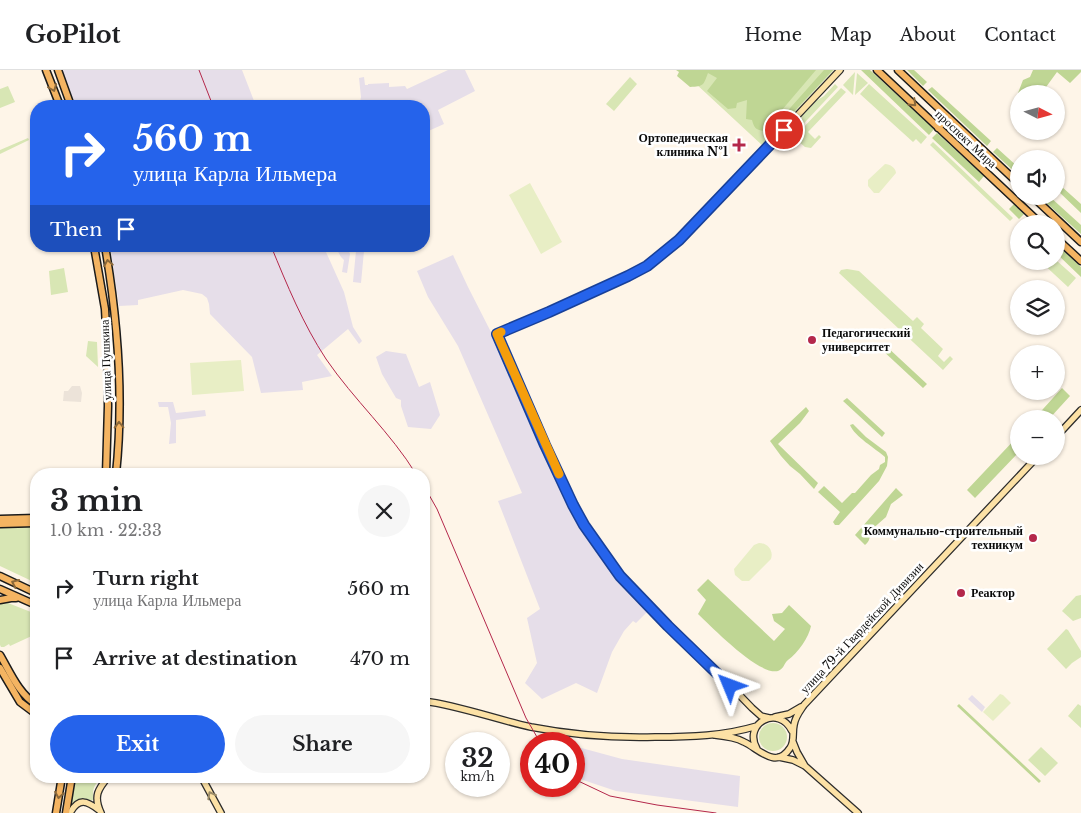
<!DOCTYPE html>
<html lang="en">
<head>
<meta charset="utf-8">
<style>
	body { margin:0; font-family:"Libre Baskerville",serif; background:#f6f6f6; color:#202124; height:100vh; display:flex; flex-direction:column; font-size:19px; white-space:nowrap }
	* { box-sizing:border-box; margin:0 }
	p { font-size:16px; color:#757577 }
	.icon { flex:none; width:28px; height:28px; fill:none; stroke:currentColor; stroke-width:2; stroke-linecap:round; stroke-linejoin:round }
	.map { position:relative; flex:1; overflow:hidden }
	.drawer { position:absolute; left:30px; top:398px; width:400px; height:315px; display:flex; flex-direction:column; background:#fff; border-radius:20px; box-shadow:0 1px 4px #0004 }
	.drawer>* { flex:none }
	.top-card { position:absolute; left:30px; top:30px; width:400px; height:152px; border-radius:20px; box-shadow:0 1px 4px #0004; background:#2563eb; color:#fff; overflow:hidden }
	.needle { width:32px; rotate:96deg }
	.tools { position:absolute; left:1010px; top:15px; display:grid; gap:10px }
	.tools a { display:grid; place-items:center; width:55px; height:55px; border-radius:50%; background:#fff; box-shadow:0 1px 4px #0004; font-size:25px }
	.speed { position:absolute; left:445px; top:662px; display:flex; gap:10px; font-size:25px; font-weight:700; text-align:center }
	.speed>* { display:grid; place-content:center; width:65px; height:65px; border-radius:50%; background:#fff; box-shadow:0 1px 4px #0004; line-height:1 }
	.speed small { font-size:12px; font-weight:400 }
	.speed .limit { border:8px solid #d22; background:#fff; color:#111 }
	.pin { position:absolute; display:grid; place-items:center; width:42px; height:42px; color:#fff; margin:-21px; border:2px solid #fff; border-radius:50%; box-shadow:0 1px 5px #0007 }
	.me { position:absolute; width:55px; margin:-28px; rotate:314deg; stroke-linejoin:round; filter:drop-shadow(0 0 4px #0008) }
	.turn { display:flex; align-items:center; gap:18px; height:105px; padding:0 20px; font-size:22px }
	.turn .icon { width:65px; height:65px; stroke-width:2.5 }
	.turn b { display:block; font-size:35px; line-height:42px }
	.then { display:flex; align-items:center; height:48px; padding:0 20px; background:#0003; gap:10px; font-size:19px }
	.round { display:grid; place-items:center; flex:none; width:52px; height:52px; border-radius:26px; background:#f6f6f6 }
	.summary { display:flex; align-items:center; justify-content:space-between; height:85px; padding:0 20px }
	h1 { font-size:30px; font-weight:700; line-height:38px }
	.button { display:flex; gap:10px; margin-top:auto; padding:10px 20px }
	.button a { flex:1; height:58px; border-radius:30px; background:#2563eb; color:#fff; font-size:20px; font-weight:700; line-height:58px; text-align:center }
	.button a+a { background:#f6f6f6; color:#202124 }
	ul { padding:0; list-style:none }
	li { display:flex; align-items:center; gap:15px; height:70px; padding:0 20px }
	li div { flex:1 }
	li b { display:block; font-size:19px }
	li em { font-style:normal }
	header { display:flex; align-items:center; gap:30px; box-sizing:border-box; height:70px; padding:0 25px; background:#fff; border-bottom:1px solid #e0e0e0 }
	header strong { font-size:24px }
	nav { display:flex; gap:28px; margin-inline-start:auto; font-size:18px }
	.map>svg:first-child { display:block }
</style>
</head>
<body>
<header>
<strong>GoPilot</strong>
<nav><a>Home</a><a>Map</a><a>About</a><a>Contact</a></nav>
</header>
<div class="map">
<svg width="1081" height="743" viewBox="0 0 1081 743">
	<rect width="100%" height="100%" fill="#fef5e8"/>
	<!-- industrial -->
	<path fill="#e6dee9" d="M62,0H242L256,36H75L68,14Z
		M448,0H465L475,21L438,40L444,54L424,63V36H359L361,27L359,8L364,7L365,15H368V14L389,13V17L405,16L407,19Z
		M110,176H347L350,184L347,203L342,202L344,190L341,187L336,178L326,182L344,222L353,257L362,271L359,274L348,259L317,285L332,306L302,312L303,320L261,323L252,287L210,244L209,234L207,228L202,224L183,220L138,230V235L119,236Z
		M354,176H360V181H364L361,213L353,212L356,181Z
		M453,185L468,217L493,266L515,317L569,437L584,461L618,510L648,541L636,553L633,551L624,561L612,582L597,623L576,613L542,629L525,613L537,593L527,548L540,539L498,431L522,423L458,276L428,227L417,201Z
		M386,281L406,284L419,317L430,312L440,345L431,359L408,357L401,336V330L396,328L382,304L376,287Z
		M158,332H173L176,343L205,340L206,346L176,350V373L169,374L171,353L168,337H159Z
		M972,625L985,637L982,642L968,629Z
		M574,676L622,689L740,706L738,737L616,721L583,710L574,705Z"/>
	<!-- green -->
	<path fill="#d8e6b4" d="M681,0H834L763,76Z
		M855,2L853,25L843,15Z
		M857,3L868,13L855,25Z
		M630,7L637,14L614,41L606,34Z
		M835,14L838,17L793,65L791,63L801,52L802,46L816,31L824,26Z
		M869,14L927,67L921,74L916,69L913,72L860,24Z
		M8,16L15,32L0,38V19Z
		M841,18L846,22L808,62L815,69L819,65L821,67L811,78L805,77L798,71L803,65L800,61Z
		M28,68L29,70L0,84V80Z
		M933,72L1013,148L1010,151L930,75Z
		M1056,190L1076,208L1068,217L1040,191H1056Z
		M64,198L68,222L51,225L49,201Z
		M847,199L859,201L913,251L917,247L924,254L921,258L943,279L938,286L944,292L950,286L953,289L943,300L839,203L841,200Z
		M88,271L97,272L98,297L86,286Z
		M36,456V513L0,496V458Z
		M1081,525V548L1073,551L1062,541L1076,526Z
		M8,533L36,544V564L10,576L9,574L4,577H1L0,575V534Z
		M1066,559L1068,560L1081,581V587L1072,593L1066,599L1047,579Z
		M1078,634L1081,636V658L1068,646Z
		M759 667a14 14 0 1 1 28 0a14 14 0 1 1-28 0Z
		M1041,677L1058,693L1045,706L1028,690Z
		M75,706H103C95,714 91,719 94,730C83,732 83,724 71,735Z"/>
	<!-- forest -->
	<path fill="#bfd694" d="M676,0H816L764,61C755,60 754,57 752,50L746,49L747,30L737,33L736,38L728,39L707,21L717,8L708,3C703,16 704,16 690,17L677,6L679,2Z
		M824,0H833L771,66L766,65Z
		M861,0H870L934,59L929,65Z
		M907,0H914L927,12L923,16Z
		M1033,0H1081V2L1070,13L1057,2L1041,24L1018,23L1023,10L1030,7Z
		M932,17L991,71L987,76L928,20Z
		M937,63L984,106L979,112L932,68Z
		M997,78L1019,98V106L993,82Z
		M1061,116L1081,134V143L1056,119Z
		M1045,126H1049L1081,155V164L1042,129Z
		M1014,134L1024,144L1019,149L1009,139Z
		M1056,174L1081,197V207L1056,183Z
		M885,275L927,314L923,318L881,279Z
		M1062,318L1070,326L1049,349H1034Z
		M847,328L885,363L882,367L843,331Z
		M806,337L809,341L800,353L778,374L818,413L814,419L800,404L790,396L781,386L770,371Z
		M853,354L866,367L886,382L888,387L887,396L879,411L839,455H835L833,452L840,442L818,422L824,416L842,433L852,423H855L871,405L879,399L880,395L885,392V387C875,378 855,367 850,355Z
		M1019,365V382L975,428L967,420Z
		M896,418L903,425L891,434L886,447L870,461C870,467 870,471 865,475L855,465Z
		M708,509L774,571L785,559L774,551L772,544L782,543L789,535L811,556C809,567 798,583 788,590C784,593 784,599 778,601C759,606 712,557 698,544L706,530L697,520Z
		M959,634L1041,711L1039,713L957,636Z"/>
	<!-- pitch -->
	<path fill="#e8eec5" d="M885,94C890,94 896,98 896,103L879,123H874L868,116V110Z
		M530,113L562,172L541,184L509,125Z
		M241,290L244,321L192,325L190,293Z
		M759,473C767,473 774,480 771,489L749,511H742L735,505L734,499L754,475Z
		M1000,624L1003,625L1011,633L993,651L983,642Z"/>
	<!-- plaza -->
	<path fill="#ece3d9" d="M72,316H80L82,323L81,332L63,331L64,321H68Z"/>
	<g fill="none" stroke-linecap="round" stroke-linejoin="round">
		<!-- secondary casing -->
		<g stroke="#2c2c2c" stroke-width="8">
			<path id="secondary" d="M1056,367L1081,340
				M424,631C460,636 495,649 531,657C572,665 614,668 655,667C690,667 724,666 757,656
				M775,647L789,644L801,637
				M769,648L761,646L752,638L721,606L643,532L620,506L584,455L573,435L545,375L497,264L549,242L628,206L647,196L670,179L684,166L840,0
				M714,665C724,666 735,667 744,672C759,679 776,700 790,678C795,671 792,663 794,655C795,647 800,641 804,635L1038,386
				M793,672L797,682L805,696
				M757,679C742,653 779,634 792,661
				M779,687L793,690L805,696L858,743
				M201,706L221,743
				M70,743C79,727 87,731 99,740
				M101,743C93,726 98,719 109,706"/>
		</g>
		<!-- primary casing -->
		<g stroke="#1b1b1b" stroke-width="9">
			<path id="primary" d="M46,0L60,36
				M58,0L71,36
				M877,0L1041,154
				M898,0L1019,114
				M938,58L948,47
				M1032,126L1081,172
				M1056,168L1081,191
				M94,176L105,239L107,275L108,336L106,404
				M105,176C118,251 124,328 116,404
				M0,449L36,448
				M0,454L36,453
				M0,506L36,523
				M0,519L36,535
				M0,530L11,528H16
				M0,585C10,602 19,624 36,634
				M0,598L20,632L36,644
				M56,743L62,706
				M66,743L72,706"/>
		</g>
		<!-- secondary -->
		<use href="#secondary" stroke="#fce1a5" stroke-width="5.5"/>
		<!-- primary -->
		<use href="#primary" stroke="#f4b462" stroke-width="6"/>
		<!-- rail -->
		<path stroke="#b4284b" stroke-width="1" d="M199,0L213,36
			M271,176C287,215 303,254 326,289C354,330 391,363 416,404
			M424,416L437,439L526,648L541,674
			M574,709L610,726L657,735L716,743"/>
	</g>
	<!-- one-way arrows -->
	<defs><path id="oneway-chevron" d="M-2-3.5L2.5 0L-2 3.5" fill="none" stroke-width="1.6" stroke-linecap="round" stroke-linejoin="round" transform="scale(1.25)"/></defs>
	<g stroke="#8b683a">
		<use href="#oneway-chevron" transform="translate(53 18) rotate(69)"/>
		<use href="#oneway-chevron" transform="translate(913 33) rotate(44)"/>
		<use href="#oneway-chevron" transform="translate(108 193) rotate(-100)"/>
		<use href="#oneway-chevron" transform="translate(119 355) rotate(-91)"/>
		<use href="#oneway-chevron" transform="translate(15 513) rotate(-155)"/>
		<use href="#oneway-chevron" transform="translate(59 725) rotate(99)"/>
	</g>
	<use stroke="#9b8b67" href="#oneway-chevron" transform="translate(211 725) rotate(-118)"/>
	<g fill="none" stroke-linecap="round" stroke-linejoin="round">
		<!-- route casing -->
		<g stroke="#184099" stroke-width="12">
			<path id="route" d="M730,616L668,556L620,506L584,455L573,435L545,375L497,264L549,242L628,206L647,196L679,170L784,60"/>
		</g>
		<!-- route -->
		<use href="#route" stroke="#2563eb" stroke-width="9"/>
		<!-- slow -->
		<path stroke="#f59e0b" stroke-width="9" d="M501,262L497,264L559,404"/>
	</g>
	<!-- markers -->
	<g fill="#b4284b" stroke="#fff" stroke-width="2">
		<path d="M736.5 67.5h5v5h5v5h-5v5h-5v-5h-5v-5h5z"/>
		<circle cx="812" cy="270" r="5"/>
		<circle cx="1033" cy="468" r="5"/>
		<circle cx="961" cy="523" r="5"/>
	</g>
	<g text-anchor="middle" stroke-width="5" stroke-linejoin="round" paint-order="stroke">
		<!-- poi labels -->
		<g font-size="12" font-weight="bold" fill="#0a0a0a" stroke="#fff" text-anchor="end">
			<text x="728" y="72">Ортопедическая<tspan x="728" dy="14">клиника №1</tspan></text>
			<text x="822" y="267" text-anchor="start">Педагогический<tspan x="822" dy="14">университет</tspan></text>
			<text x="1023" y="465">Коммунально-строительный<tspan x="1023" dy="14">техникум</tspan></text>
			<text x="971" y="527" text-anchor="start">Реактор</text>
		</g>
		<!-- street labels -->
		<g font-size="12" fill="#0a0a0a" stroke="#fff">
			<text transform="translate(966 69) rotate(43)" y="4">проспект Мира</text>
			<text transform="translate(106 290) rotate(-92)" y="4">улица Пушкина</text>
			<text transform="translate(862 558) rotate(-47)" y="4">улица 79-й Гвардейской Дивизии</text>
		</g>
	</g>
</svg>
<div class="tools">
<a><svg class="needle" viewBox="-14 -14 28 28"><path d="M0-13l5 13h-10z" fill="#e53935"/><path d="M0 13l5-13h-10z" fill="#757577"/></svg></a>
<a><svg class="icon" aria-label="sound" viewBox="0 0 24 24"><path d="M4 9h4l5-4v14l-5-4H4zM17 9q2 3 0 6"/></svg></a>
<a><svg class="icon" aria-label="search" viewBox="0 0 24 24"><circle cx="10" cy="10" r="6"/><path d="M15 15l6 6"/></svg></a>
<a><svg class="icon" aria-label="layers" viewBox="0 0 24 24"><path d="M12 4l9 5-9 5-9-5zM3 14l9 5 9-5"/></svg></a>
<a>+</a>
<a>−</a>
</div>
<div class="speed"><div>32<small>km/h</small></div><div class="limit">40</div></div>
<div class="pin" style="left:784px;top:60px;background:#d93025"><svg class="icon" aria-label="arrive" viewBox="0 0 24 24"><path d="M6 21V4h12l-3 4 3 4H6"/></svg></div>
<svg class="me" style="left:730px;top:616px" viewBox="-20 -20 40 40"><path d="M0-17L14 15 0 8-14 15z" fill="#2563eb" stroke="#fff" stroke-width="4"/></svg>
<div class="top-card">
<div class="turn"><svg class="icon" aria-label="right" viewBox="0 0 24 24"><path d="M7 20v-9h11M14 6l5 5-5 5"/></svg><div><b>560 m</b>улица Карла Ильмера</div></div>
<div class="then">Then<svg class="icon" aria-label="arrive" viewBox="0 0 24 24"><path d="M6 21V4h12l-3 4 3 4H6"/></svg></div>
</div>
<section class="drawer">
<div class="summary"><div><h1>3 min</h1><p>1.0 km · 22:33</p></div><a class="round"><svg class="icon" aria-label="close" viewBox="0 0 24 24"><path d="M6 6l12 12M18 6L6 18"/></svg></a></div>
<ul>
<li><svg class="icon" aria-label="right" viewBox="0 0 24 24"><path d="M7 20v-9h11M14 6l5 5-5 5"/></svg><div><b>Turn right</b><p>улица Карла Ильмера</p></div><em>560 m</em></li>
<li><svg class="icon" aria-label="arrive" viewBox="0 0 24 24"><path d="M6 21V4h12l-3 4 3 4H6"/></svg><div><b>Arrive at destination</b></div><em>470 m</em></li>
</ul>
<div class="button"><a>Exit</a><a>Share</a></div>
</section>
</div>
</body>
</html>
